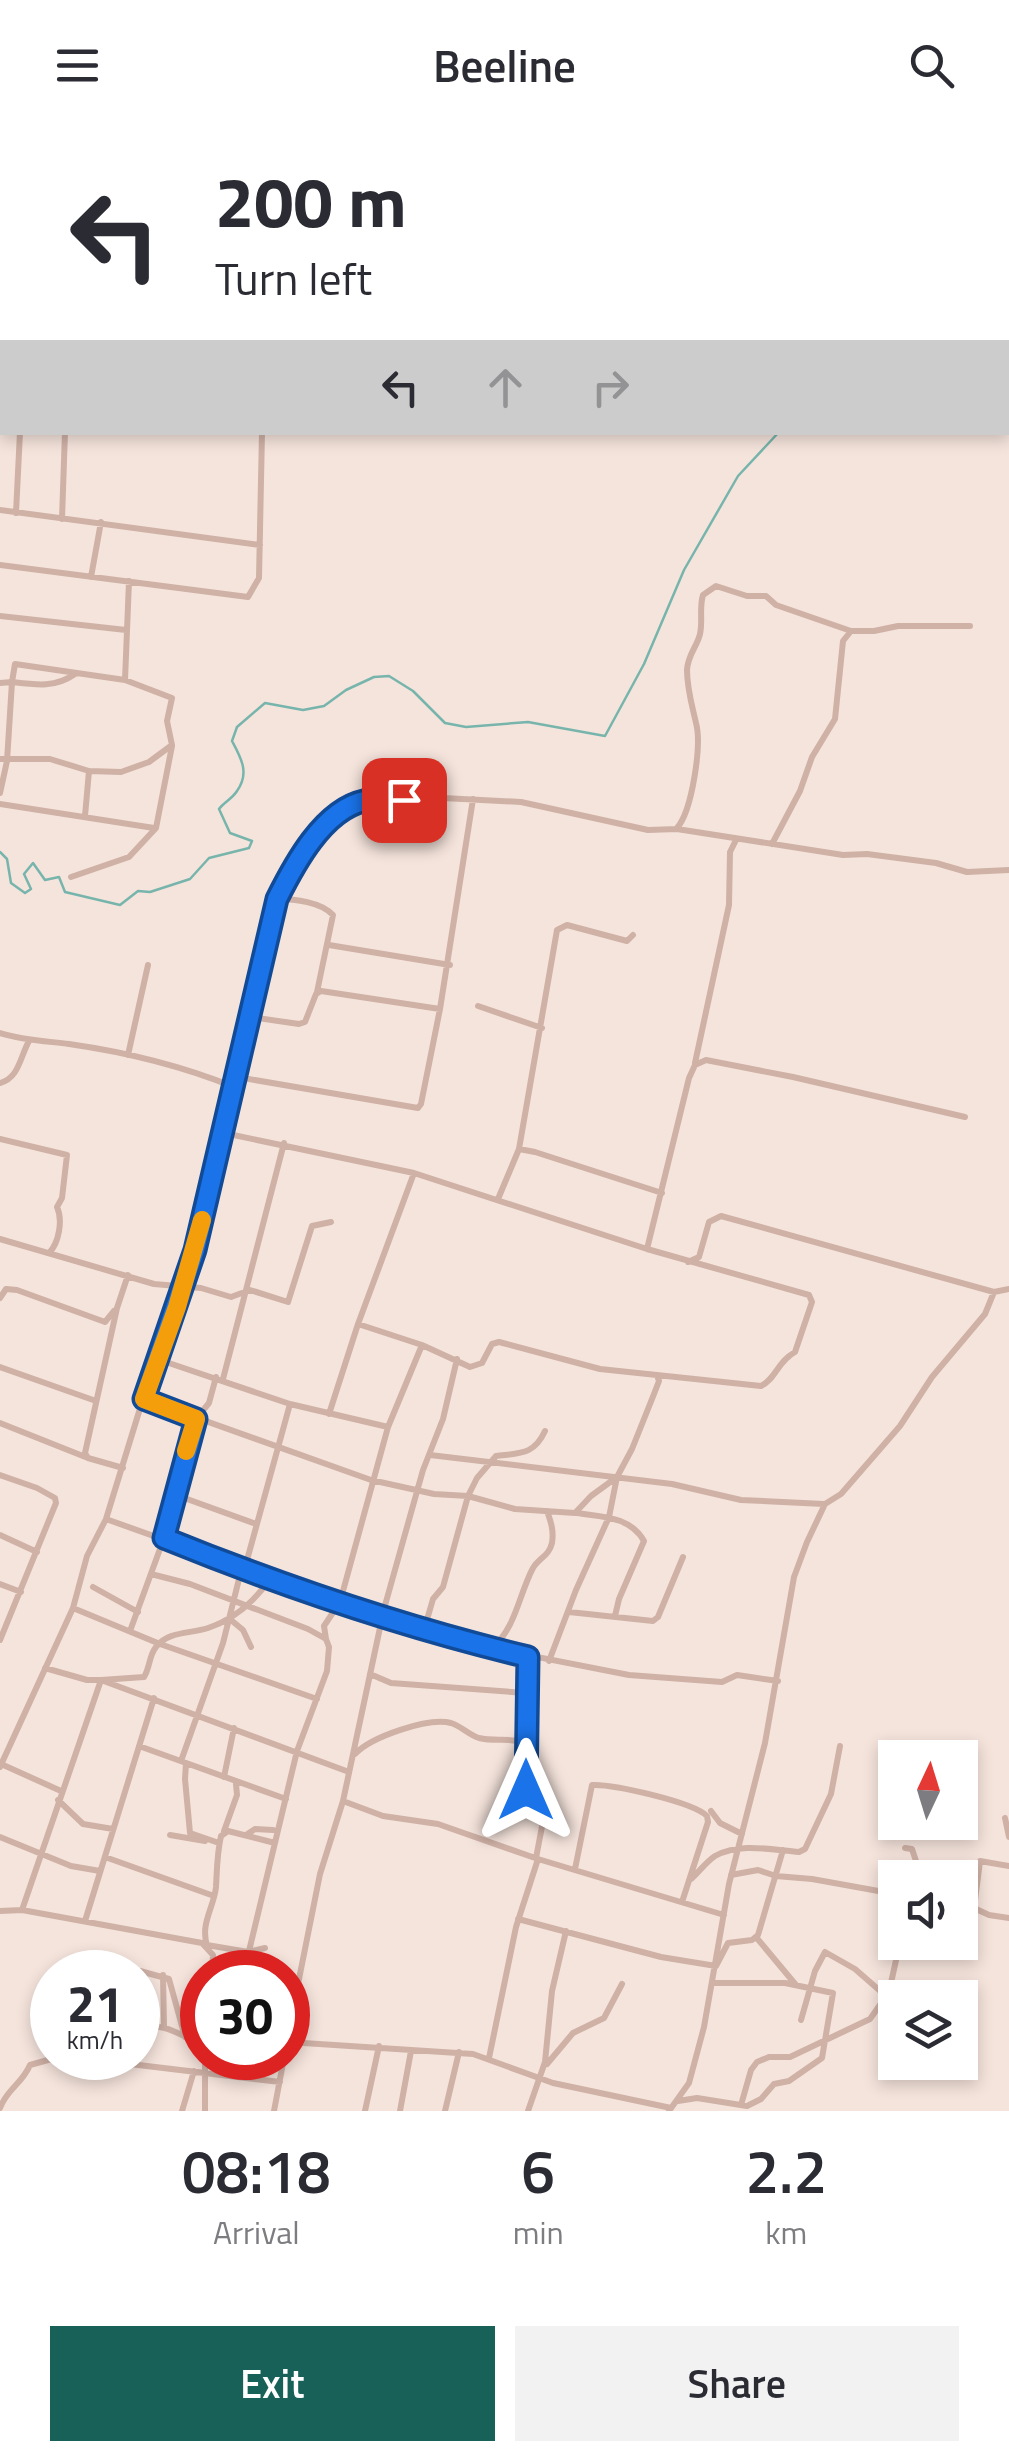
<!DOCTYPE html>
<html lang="en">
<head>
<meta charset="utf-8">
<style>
	body { margin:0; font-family:"Titillium Web",sans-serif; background:#f2f2f3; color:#2b2b33; height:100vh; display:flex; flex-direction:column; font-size:38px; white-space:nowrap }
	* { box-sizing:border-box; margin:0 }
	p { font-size:32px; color:#7c7c81 }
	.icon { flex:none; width:55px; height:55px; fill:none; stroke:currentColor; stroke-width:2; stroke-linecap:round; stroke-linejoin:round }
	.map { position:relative; height:1981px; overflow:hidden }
	.drawer { display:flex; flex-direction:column; background:#fff; flex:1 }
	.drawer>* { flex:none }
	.banner { position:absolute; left:0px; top:0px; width:1010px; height:305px; box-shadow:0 5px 15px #0003; background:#fff; color:#2b2b33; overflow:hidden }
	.needle { width:65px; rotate:4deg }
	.fabs { position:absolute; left:878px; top:1610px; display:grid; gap:20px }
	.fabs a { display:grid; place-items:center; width:100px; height:100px; border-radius:0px; background:#fff; box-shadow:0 5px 15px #0003; font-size:50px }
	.speed { position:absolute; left:30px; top:1820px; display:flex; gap:20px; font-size:50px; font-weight:700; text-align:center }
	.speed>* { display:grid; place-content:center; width:130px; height:130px; border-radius:50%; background:#fff; box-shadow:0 5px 15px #0003; line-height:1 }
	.speed small { font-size:25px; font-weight:400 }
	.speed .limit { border:15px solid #d22; background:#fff; color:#111 }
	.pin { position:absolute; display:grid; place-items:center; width:85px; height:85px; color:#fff; margin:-42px; border-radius:20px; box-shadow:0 5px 15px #0006 }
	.me { position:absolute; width:110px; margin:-55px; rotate:0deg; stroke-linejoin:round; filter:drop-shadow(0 0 8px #0008) }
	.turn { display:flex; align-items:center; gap:35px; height:210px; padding:0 50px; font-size:45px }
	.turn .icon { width:130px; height:130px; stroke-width:2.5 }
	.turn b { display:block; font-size:70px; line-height:85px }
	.lanes { display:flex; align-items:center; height:95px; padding:0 50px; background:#0003; justify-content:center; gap:50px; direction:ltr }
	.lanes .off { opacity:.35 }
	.eta { display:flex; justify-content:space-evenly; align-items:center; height:170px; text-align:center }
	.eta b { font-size:60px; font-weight:600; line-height:70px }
	.button { display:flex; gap:20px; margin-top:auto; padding:20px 50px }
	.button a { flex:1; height:115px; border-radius:0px; background:#186158; color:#fff; font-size:40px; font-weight:600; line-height:115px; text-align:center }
	.button a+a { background:#f2f2f3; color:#2b2b33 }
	header { display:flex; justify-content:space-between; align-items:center; height:130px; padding:0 50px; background:#fff; font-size:45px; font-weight:600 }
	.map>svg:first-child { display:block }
</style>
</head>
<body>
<header><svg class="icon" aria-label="menu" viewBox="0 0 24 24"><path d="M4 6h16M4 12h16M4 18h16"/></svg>Beeline<svg class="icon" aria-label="search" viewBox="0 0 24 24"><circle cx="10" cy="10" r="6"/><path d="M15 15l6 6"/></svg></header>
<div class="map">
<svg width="1009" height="1981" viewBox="0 0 1009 1981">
	<rect width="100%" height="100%" fill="#f5e4dc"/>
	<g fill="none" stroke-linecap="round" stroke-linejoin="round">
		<!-- stream -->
		<path stroke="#77b5ac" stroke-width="2.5" d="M1008,218L1009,217
			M0,722L7,729L11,753L25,763L31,759L24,744L33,733L45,750L59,747L65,762L120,775L138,761L150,762L190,749L209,728L249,718L252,711L230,703L219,679C224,672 232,669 237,661C250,643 241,628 232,611L237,597L265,573L303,580L324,576L346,560L374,547L389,546L413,561L445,593L466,597L528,592L605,606L644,534L684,440L738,346L779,302"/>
		<!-- minor -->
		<path stroke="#cfb1a6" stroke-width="6" d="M277,2V0
			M0,8H2
			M0,205H2
			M0,256H2
			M0,380L260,415
			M16,383L20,302
			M62,389L65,302
			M0,435L248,467L259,448L262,302
			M91,447L101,392
			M0,486L126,500
			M0,553L12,552L15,534L125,550
			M0,629H50L89,641L121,642L149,632L172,615L167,591L172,568L125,550L129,451
			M0,663L7,631L12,552C36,555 55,558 75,544
			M0,674L154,698
			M85,686L89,641
			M677,698C692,681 702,615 696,593C692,575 687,559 687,540C688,524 697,517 700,504C703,491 699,478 703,465L716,456L747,466H766L776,475L851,501
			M772,714L800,661L812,627L835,589L843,511L851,501H874L898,496H970
			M71,747L129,727L156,698L172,616
			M277,769C295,769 321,772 333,785L317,862
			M329,815L450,835
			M478,876L542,898
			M250,887L299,894L305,892L316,864L321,861L440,879L473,669
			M0,903C23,910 45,911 69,914C125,922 182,936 234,957
			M128,925L148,835
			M695,933L729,775L730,722L736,710
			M237,947L418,978L421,974L440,879
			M0,953C19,948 20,927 29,911
			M224,1003L414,1043L647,1119L689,948L695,935L706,930L793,947L965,987
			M0,1009L67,1025L62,1068L57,1077C63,1090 59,1113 49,1123
			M519,1019L535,1022L662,1063
			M498,1069L519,1019L557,800L567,795L627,811L633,805
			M0,1109L154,1154L201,1158L231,1167L250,1160L288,1172L312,1096L331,1092
			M688,1132L699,1127L709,1092L721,1086L994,1162L1009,1159
			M0,1168L6,1159L17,1160L105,1192L114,1181
			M358,1194L422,1215L470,1237L482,1233L492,1214L499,1212L600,1239L761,1256C776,1249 777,1232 795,1222L812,1172L809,1165L647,1119
			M157,1229L290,1274L388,1297
			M0,1237L96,1271
			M223,1249L284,1013
			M144,1269L371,1350L434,1364L468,1366L515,1379L575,1383L591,1366L617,1347
			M329,1284L358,1194L414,1043
			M0,1293L88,1328L123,1338
			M430,1325L672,1354L741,1370L824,1374
			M88,1328L85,1323L117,1178L128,1145
			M0,1345L37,1358L55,1368L56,1373L0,1510
			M176,1365L256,1394
			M577,1383C602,1387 630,1386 644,1411L619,1469L615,1486
			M106,1389L383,1488L481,1516L629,1545L722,1552L737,1545L778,1551
			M0,1405L37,1422
			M244,1441L290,1274
			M151,1444L190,1454L308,1499L326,1509L329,1517L327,1541L297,1621L244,1842
			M0,1454L21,1462
			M93,1457L138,1482
			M73,1478L160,1514L317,1569
			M569,1482L653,1491L658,1487L683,1427
			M231,1490L243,1500L251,1517
			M424,1500L433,1469L443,1457L468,1366L477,1348L496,1326C520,1323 534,1325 545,1301
			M130,1501L164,1408L196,1289L209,1273L216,1247
			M326,1509L324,1496L340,1472L388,1297L422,1215
			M492,1518C516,1498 519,1464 533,1438C539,1428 549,1426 552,1413C554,1401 551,1392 547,1381
			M528,1527L526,1670L544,1686L536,1728
			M549,1531L576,1460L609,1387L617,1347L632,1319L654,1264L659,1251L657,1245
			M45,1538L87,1550H101L349,1642
			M370,1544L391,1553L526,1563
			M139,1616L286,1669
			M355,1624C371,1607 428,1587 451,1593C461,1596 469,1605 479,1608C495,1612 510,1607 526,1613
			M181,1631L223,1513L239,1449
			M186,1633L185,1649L190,1703L219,1713
			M1,1634L61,1661
			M0,1637L73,1478L87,1426L106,1389L150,1246L177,1177L224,1003L277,769L301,723L341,681L364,671L443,668L521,672L648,700L677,699L843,725L867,724L936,733L967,742L1009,740
			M224,1647L234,1598
			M58,1670L83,1694L113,1699
			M343,1671L383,1686L438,1694L538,1729L724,1785
			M711,1681L720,1693L742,1704
			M1005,1688L1009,1707
			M224,1701L237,1665L236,1654
			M170,1705L205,1711
			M246,1705L255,1699L273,1700
			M0,1707L71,1736L100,1741
			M905,1718L912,1719L917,1734L915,1748
			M105,1727L214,1766
			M575,1739L592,1655C613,1654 693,1672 707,1686L708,1692L682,1772
			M731,1745L758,1740L776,1746L812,1749L895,1764
			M691,1749C699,1742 706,1732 715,1726C740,1712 772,1720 799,1722L805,1719L831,1664L840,1616
			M974,1778L989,1785L1009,1788
			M960,1779L974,1778L980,1731L1009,1736
			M22,1780L101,1550L144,1547C150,1538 149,1525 156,1517C168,1501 190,1504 208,1498C235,1489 254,1472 270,1449
			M0,1781L22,1780L202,1813L213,1825L212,1842
			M518,1789L661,1827L716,1836L728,1813L752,1810L758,1805L783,1720
			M85,1791L154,1568
			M756,1807L796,1855
			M265,1818L248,1822L207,1815C200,1794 214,1777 216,1757C217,1739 217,1723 221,1706L228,1701L275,1713
			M140,1841L169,1849L185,1907
			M163,1845L164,1896
			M801,1890L815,1841L825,1822L855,1839L886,1866
			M138,1899C160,1890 181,1905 202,1915
			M288,1904L320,1744L343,1671L384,1479L423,1340L443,1289L457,1229
			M288,1912L473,1924L553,1953L671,1978
			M80,1928L280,1952
			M489,1928L516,1797L538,1729
			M547,1934L573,1903L604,1888L622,1854
			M235,1946L244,1928
			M678,1971L697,1968L747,1976L761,1969L774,1954L789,1951L822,1928L833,1863L785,1853H714
			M741,1975L751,1940L757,1932L769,1927H790L870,1889L889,1862L900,1812
			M0,1978C7,1959 22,1954 30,1935L55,1928
			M182,1981L194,1941
			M205,1981V1928
			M274,1981L284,1928
			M365,1981L379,1916
			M400,1981L411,1921
			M445,1981L459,1922
			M528,1981L545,1932L552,1861L566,1801
			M669,1981L689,1953L704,1897L729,1754L765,1613L794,1447L807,1412L825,1374L841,1364L900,1296L932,1247L985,1184L994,1162"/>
	</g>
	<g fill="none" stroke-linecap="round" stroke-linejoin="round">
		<!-- route casing -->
		<g stroke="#114b97" stroke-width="25">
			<path id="route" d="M404,670C391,670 376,668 364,671C323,680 294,735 277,769L195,1120L144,1269L196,1289L164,1408C282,1456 403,1497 528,1527L526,1660"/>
		</g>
		<!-- route -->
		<use href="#route" stroke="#1a73e8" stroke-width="18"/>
		<!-- slow -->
		<path stroke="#f59e0b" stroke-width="18" d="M186,1321L196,1289L144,1269L177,1177L202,1090"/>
	</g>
</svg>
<div class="fabs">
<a><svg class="needle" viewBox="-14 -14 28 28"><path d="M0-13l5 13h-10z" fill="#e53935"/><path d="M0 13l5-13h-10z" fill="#7c7c81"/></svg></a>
<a><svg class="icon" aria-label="sound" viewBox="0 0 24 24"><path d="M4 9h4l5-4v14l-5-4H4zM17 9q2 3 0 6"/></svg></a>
<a><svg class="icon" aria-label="layers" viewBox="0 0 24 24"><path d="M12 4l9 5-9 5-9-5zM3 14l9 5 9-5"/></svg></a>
</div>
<div class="speed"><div>21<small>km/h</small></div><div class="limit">30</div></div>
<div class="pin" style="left:404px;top:670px;background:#d93025"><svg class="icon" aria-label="arrive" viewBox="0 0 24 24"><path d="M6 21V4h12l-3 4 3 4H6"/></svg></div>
<svg class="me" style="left:526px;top:1660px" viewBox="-20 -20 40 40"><path d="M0-17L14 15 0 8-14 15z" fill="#1a73e8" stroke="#fff" stroke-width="4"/></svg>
<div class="banner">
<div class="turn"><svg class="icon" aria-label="left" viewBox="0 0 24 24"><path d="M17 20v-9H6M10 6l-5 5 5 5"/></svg><div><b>200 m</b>Turn left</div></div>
<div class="lanes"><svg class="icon" aria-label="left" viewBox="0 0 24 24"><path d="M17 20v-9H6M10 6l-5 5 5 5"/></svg><svg class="icon off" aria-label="ahead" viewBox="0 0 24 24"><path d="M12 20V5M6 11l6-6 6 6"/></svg><svg class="icon off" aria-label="right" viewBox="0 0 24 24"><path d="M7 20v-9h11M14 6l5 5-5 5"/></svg></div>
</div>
</div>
<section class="drawer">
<div class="eta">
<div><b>08:18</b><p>Arrival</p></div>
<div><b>6</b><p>min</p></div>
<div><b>2.2</b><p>km</p></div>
</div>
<div class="button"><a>Exit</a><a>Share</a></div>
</section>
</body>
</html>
